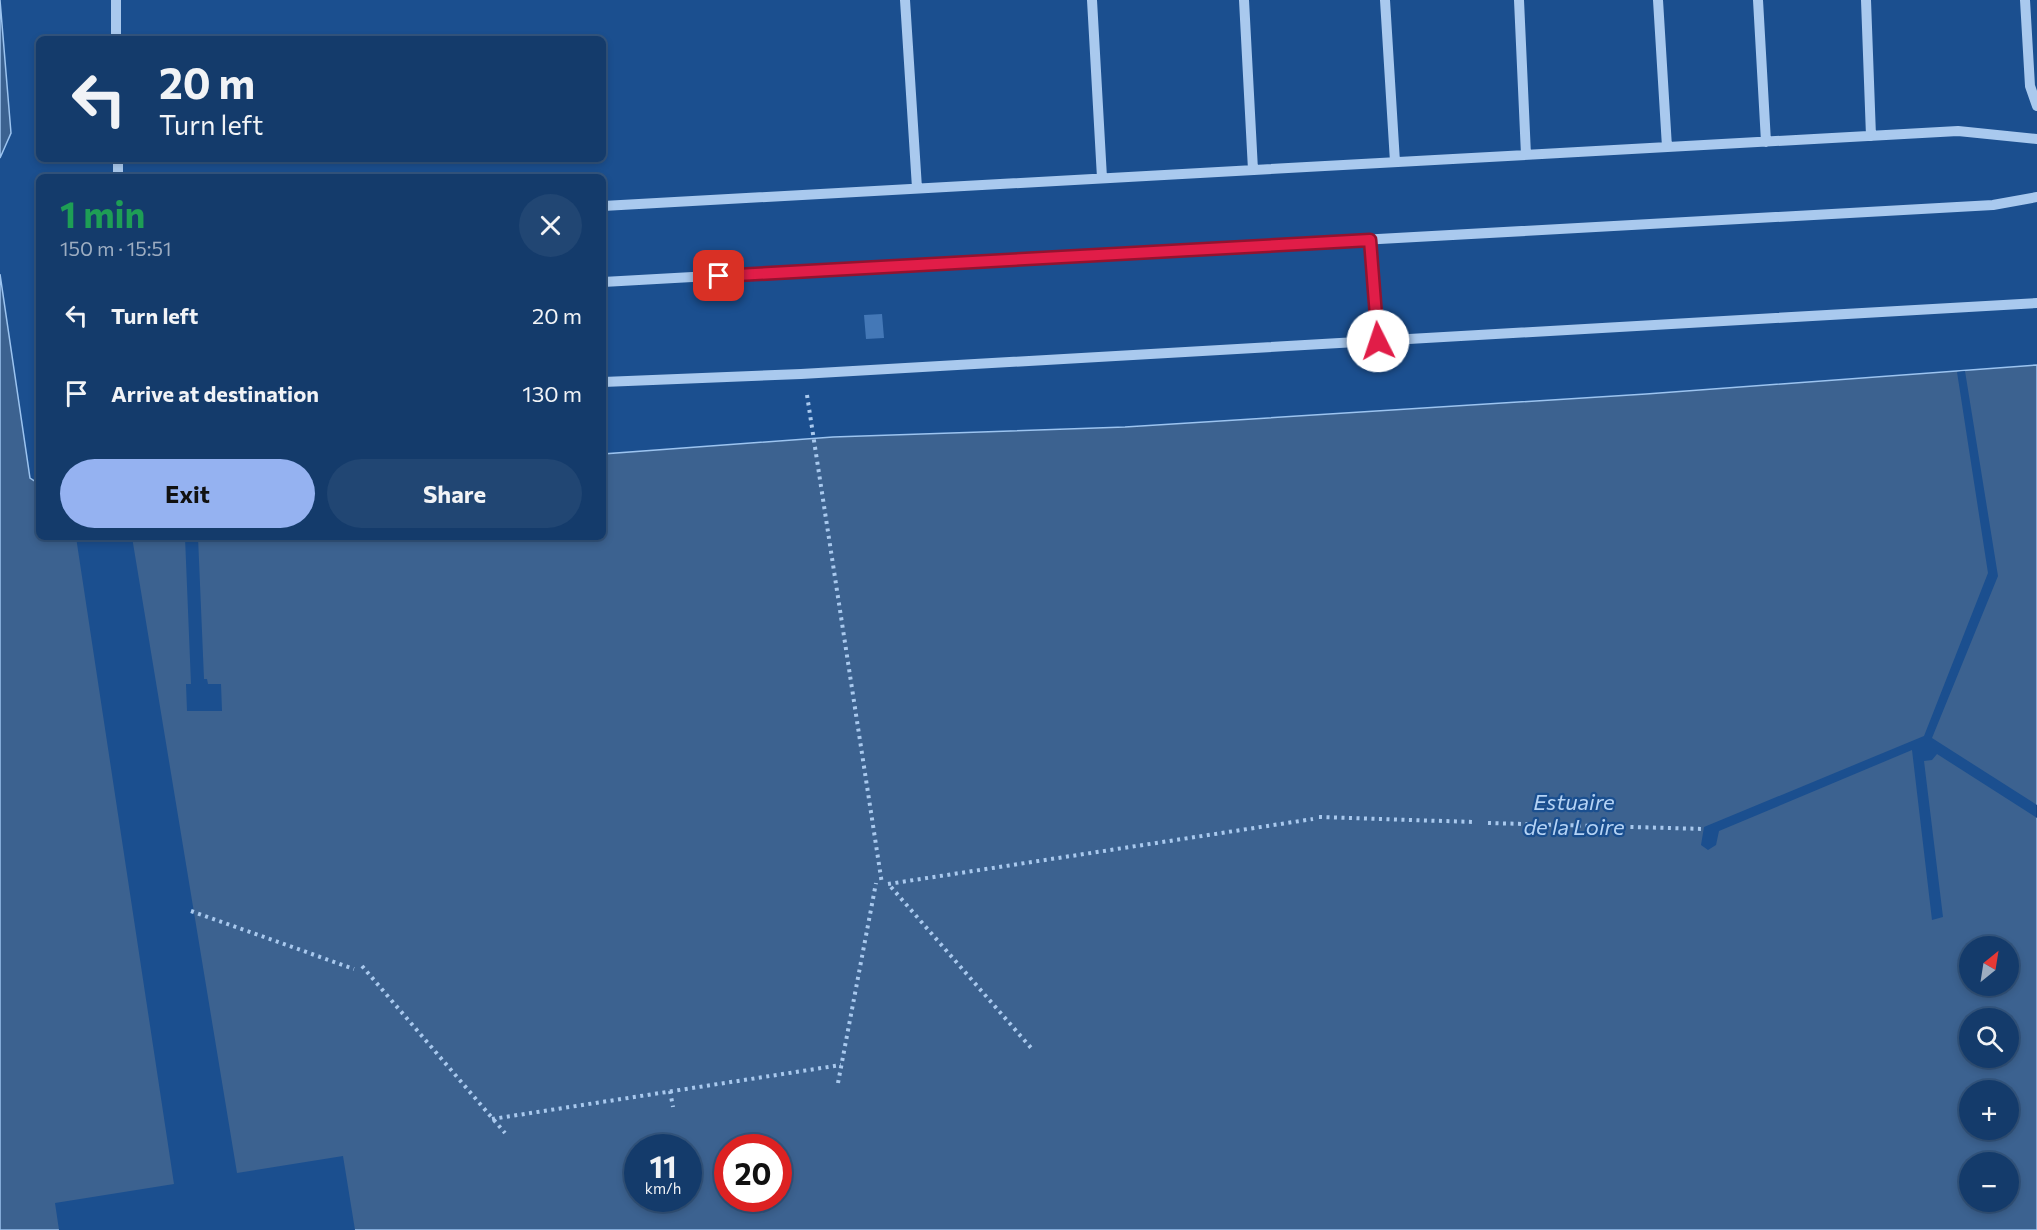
<!DOCTYPE html>
<html lang="en">
<head>
<meta charset="utf-8">
<style>
	body { margin:0; font-family:Commissioner,sans-serif; background:#214673; color:#f1f3f6; height:100vh; display:flex; flex-direction:column; font-size:22px; white-space:nowrap }
	* { box-sizing:border-box; margin:0 }
	p { font-size:20px; color:#9dadc1 }
	.icon { flex:none; width:33px; height:33px; fill:none; stroke:currentColor; stroke-width:2; stroke-linecap:round; stroke-linejoin:round }
	.map { position:relative; flex:1; overflow:hidden }
	.drawer { position:absolute; left:36px; top:174px; width:570px; height:366px; display:flex; flex-direction:column; background:#143b6b; border-radius:9px; box-shadow:0 3px 9px #0003,0 0 0 2px #33557e }
	.drawer>* { flex:none }
	.hud { position:absolute; left:36px; top:36px; width:570px; height:126px; border-radius:9px; box-shadow:0 3px 9px #0003,0 0 0 2px #33557e; background:#143b6b; color:#f1f3f6; overflow:hidden }
	.needle { width:39px; rotate:30deg }
	.fabs { position:absolute; left:1959px; top:936px; display:grid; gap:12px }
	.fabs a { display:grid; place-items:center; width:60px; height:60px; border-radius:50%; background:#143b6b; box-shadow:0 3px 9px #0003,0 0 0 2px #33557e; font-size:30px }
	.speed { position:absolute; left:624px; top:1134px; display:flex; gap:12px; font-size:30px; font-weight:700; text-align:center }
	.speed>* { display:grid; place-content:center; width:78px; height:78px; border-radius:50%; background:#143b6b; box-shadow:0 3px 9px #0003,0 0 0 2px #33557e; line-height:1 }
	.speed small { font-size:15px; font-weight:400 }
	.speed .limit { border:9px solid #d22; background:#fff; color:#111 }
	.pin { position:absolute; display:grid; place-items:center; width:51px; height:51px; color:#fff; margin:-26px; border-radius:12px; box-shadow:0 3px 9px #0006 }
	.me { position:absolute; width:66px; margin:-33px; rotate:356deg; stroke-linejoin:round; filter:drop-shadow(0 0 4px #0008) }
	.turn { display:flex; align-items:center; gap:21px; height:126px; padding:0 24px; font-size:27px }
	.turn .icon { width:78px; height:78px; stroke-width:2.5 }
	.turn b { display:block; font-size:42px; line-height:51px }
	.round { display:grid; place-items:center; flex:none; width:63px; height:63px; border-radius:32px; background:#214673 }
	.headline { display:flex; align-items:center; justify-content:space-between; height:102px; padding:0 24px }
	h1 { font-size:36px; font-weight:700; line-height:45px; color:#1e9e55 }
	.primary-button { display:flex; gap:12px; margin-top:auto; padding:12px 24px }
	.primary-button a { flex:1; height:69px; border-radius:36px; background:#95b2f1; color:#111; font-size:24px; font-weight:700; line-height:69px; text-align:center }
	.primary-button a+a { background:#214673; color:#f1f3f6 }
	ul { padding:0; list-style:none }
	li { display:flex; align-items:center; gap:18px; height:78px; padding:0 24px }
	li div { flex:1 }
	li b { display:block; font-size:22px }
	li em { font-style:normal }
	.map>svg:first-child { display:block }
</style>
</head>
<body>
<div class="map">
<svg width="2037" height="1230" viewBox="0 0 2037 1230">
	<rect width="100%" height="100%" fill="#1b4f8f"/>
	<!-- water -->
	<path fill="#3c6290" stroke="#9cc4f0" stroke-width="1.5" fill-rule="evenodd" d="M0,0L11,133L0,158Z
		M0,274L30,478L39,484V537H603V454L833,437L1125,427L1646,394L2037,365V1230H0ZM1970,946H2008V986H1970ZM1970,1018H2008V1058H1970ZM1970,1090H2008V1130H1970ZM638,1148H688V1198H638ZM728,1148H778V1198H728ZM1970,1162H2008V1202H1970Z"/>
	<!-- pier -->
	<path fill="#1b4f8f" d="M1965,371L1998,576L1932,738L2037,805V818L1937,754L1932,760L1924,761L1943,917L1932,920L1912,750L1719,831L1716,845L1708,850L1701,845L1704,827L1924,736L1988,573L1957,372Z
		M76,537H132L237,1173L343,1156L355,1230H59L55,1203L174,1184Z
		M185,537H198L204,679H207L208,684H221L222,711H187L186,684H191Z"/>
	<!-- building -->
	<path fill="#4478b7" d="M882,314L884,338L866,339L864,315Z"/>
	<g fill="none" stroke-linecap="round" stroke-linejoin="round">
		<!-- path -->
		<path stroke="#a9c9ee" stroke-width="4" stroke-dasharray="3 4.5" stroke-linecap="butt" d="M807,395L882,884
			M1319,817L1474,822
			M1488,823L1705,829
			M888,884L1313,819
			M891,887L1032,1049
			M191,911L354,969
			M362,966L505,1133
			M838,1083L876,883
			M670,1091L673,1107
			M492,1119L841,1065"/>
		<!-- minor -->
		<path stroke="#a9c9ee" stroke-width="10" d="M116,0V39
			M905,0L917,188
			M1092,0L1102,178
			M1244,0L1253,170
			M1385,0L1395,162
			M1519,0L1526,155
			M1658,0L1667,147
			M1758,0L1766,142
			M1866,0L1871,136
			M2025,0L2030,86L2037,106
			M118,159V177
			M603,206L1958,131L2037,139
			M1370,240L1378,341
			M603,282L1993,205L2037,197
			M603,382L801,374L2037,303"/>
	</g>
	<g fill="none" stroke-linecap="round" stroke-linejoin="round">
		<!-- route casing -->
		<g stroke="#92132f" stroke-width="15">
			<path id="route" d="M719,276L1370,240L1378,341"/>
		</g>
		<!-- route -->
		<use href="#route" stroke="#e11d48" stroke-width="10"/>
	</g>
	<g text-anchor="middle" stroke-width="4.5" stroke-linejoin="round" paint-order="stroke">
		<!-- water labels -->
		<g font-size="22" font-style="italic" fill="#b5d3f5" stroke="#1b4f8f">
			<text x="1574" y="810">Estuaire<tspan x="1574" dy="25">de la Loire</tspan></text>
		</g>
	</g>
</svg>
<div class="fabs">
<a><svg class="needle" viewBox="-14 -14 28 28"><path d="M0-13l5 13h-10z" fill="#e53935"/><path d="M0 13l5-13h-10z" fill="#9dadc1"/></svg></a>
<a><svg class="icon" aria-label="search" viewBox="0 0 24 24"><circle cx="10" cy="10" r="6"/><path d="M15 15l6 6"/></svg></a>
<a>+</a>
<a>−</a>
</div>
<div class="speed"><div>11<small>km/h</small></div><div class="limit">20</div></div>
<div class="pin" style="left:719px;top:276px;background:#d93025"><svg class="icon" aria-label="arrive" viewBox="0 0 24 24"><path d="M6 21V4h12l-3 4 3 4H6"/></svg></div>
<svg class="me" style="left:1378px;top:341px" viewBox="-20 -20 40 40"><circle r="19" fill="#fff"/><path d="M0-13L10 11 0 6-10 11z" fill="#e11d48"/></svg>
<div class="hud">
<div class="turn"><svg class="icon" aria-label="left" viewBox="0 0 24 24"><path d="M17 20v-9H6M10 6l-5 5 5 5"/></svg><div><b>20 m</b>Turn left</div></div>
</div>
<section class="drawer">
<div class="headline"><div><h1>1 min</h1><p>150 m · 15:51</p></div><a class="round"><svg class="icon" aria-label="close" viewBox="0 0 24 24"><path d="M6 6l12 12M18 6L6 18"/></svg></a></div>
<ul>
<li><svg class="icon" aria-label="left" viewBox="0 0 24 24"><path d="M17 20v-9H6M10 6l-5 5 5 5"/></svg><div><b>Turn left</b></div><em>20 m</em></li>
<li><svg class="icon" aria-label="arrive" viewBox="0 0 24 24"><path d="M6 21V4h12l-3 4 3 4H6"/></svg><div><b>Arrive at destination</b></div><em>130 m</em></li>
</ul>
<div class="primary-button"><a>Exit</a><a>Share</a></div>
</section>
</div>
</body>
</html>
